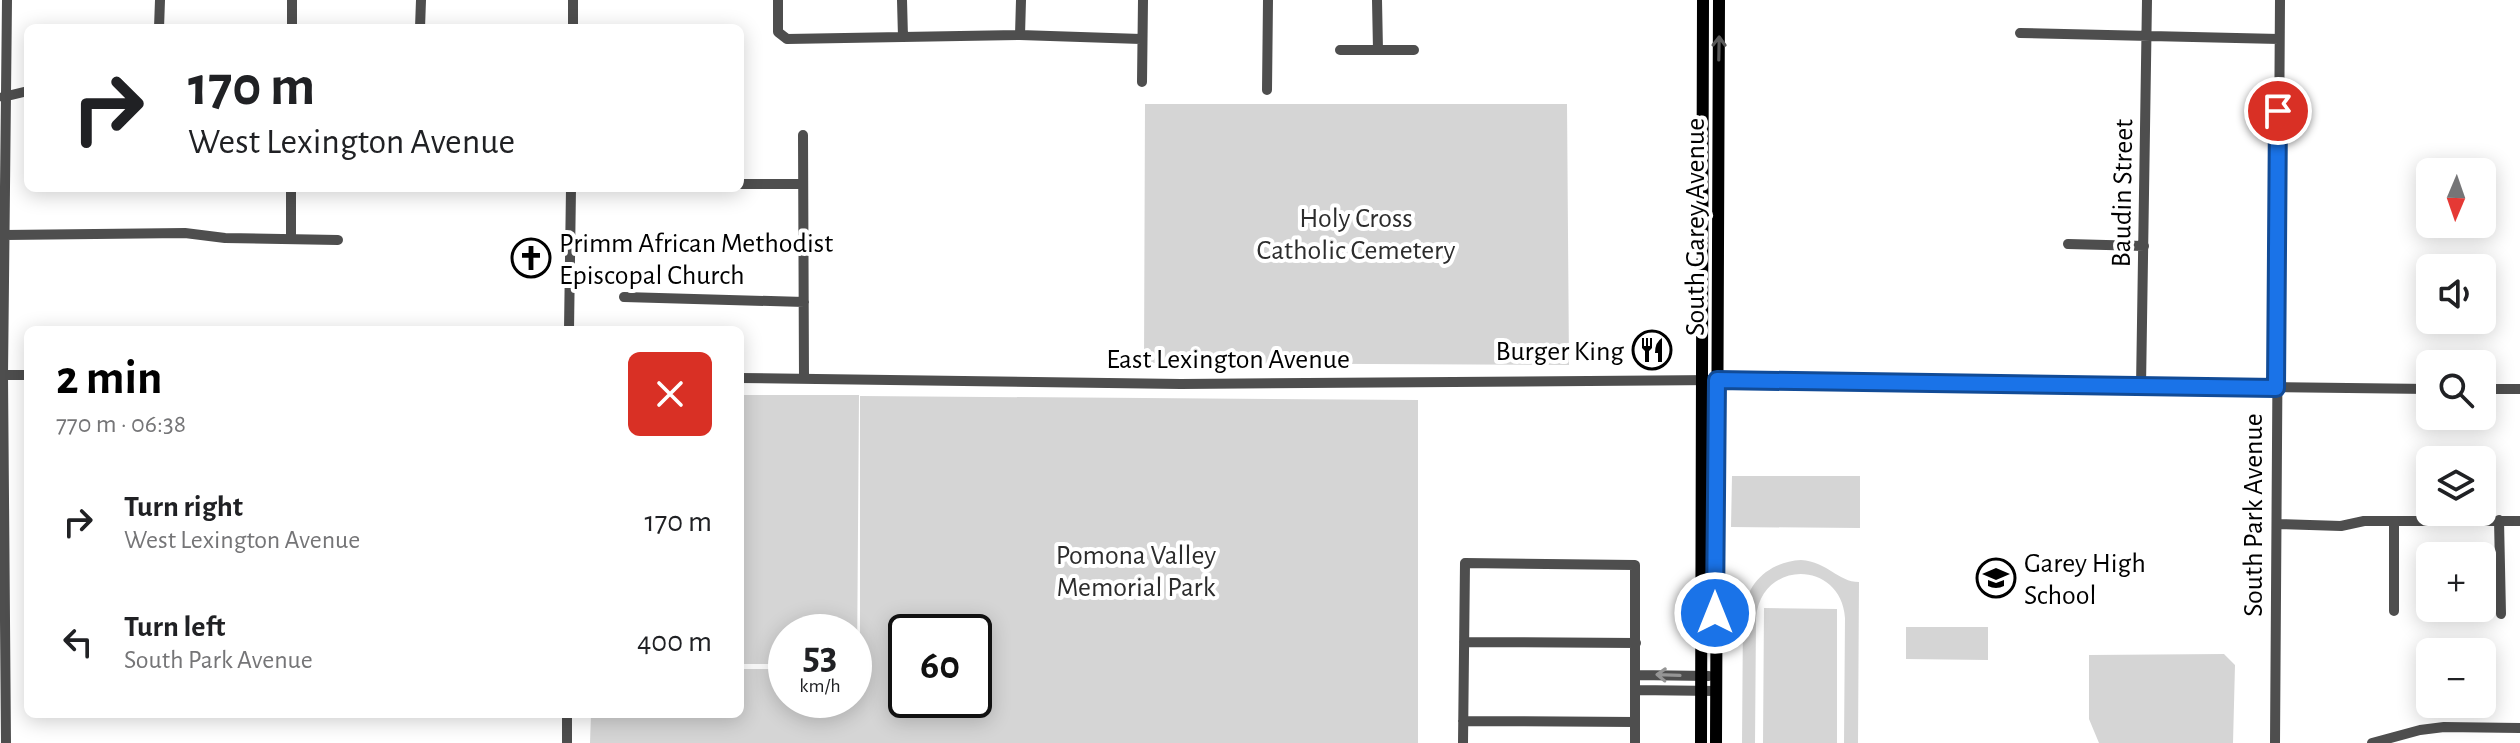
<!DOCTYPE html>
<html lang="en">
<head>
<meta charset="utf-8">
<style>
	body { margin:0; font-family:"Alegreya Sans",sans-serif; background:#f2f2f2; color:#202124; height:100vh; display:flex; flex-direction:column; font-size:30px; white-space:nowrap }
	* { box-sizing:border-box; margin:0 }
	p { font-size:26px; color:#757577 }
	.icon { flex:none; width:44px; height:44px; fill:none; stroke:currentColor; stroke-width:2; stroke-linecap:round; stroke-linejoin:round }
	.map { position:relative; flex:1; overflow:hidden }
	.sheet { position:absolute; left:24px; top:326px; width:720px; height:392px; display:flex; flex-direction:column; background:#fff; border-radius:12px; box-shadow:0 4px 20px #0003 }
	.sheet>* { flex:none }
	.banner { position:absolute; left:24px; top:24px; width:720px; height:168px; border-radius:12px; box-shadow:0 4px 20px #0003; background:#fff; color:#202124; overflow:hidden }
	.needle { width:52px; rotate:182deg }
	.controls { position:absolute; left:2416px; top:158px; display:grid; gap:16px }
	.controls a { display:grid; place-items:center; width:80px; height:80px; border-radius:12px; background:#fff; box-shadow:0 4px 20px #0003; font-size:40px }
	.speed { position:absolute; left:768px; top:614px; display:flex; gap:16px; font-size:40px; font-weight:700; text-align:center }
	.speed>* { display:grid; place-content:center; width:104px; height:104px; border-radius:50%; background:#fff; box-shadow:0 4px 20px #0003; line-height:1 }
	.speed small { font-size:20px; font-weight:400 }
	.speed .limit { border:4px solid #111; border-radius:12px; background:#fff; color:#111 }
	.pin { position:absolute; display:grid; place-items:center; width:68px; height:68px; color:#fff; margin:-34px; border:4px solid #fff; border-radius:50%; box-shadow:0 2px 8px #0007 }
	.me { position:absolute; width:88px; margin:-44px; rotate:0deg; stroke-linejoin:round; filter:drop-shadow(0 0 6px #0008) }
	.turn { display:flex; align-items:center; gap:28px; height:168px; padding:0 32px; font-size:36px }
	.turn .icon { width:104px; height:104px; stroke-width:2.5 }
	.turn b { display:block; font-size:56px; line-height:68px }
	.round { display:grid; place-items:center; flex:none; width:84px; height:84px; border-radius:12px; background:#f2f2f2 }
	.overview { display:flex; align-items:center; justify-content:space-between; height:136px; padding:0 32px }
	h1 { font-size:48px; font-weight:700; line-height:60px; color:#000 }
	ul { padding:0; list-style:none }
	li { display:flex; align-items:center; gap:24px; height:120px; padding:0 32px }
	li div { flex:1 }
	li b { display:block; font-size:30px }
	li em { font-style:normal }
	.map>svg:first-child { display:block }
</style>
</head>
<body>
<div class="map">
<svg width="2520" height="743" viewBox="0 0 2520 743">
	<rect width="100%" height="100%" fill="#fff"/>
	<!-- green -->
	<path fill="#d5d5d5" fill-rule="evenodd" d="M1145,104H1567L1569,365L1144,363Z
		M740,395H859L857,664H854V632H786V664H740Z
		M860,396L1418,400V743H590L591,714H740V669H786V700H854V669L860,668ZM906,632H974V700H906Z
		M1732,476H1860V528L1731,527Z
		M1801,560C1828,562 1838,582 1859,582L1858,743H1844L1845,618C1841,560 1761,559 1756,618L1755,743H1742L1743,614C1747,582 1769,562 1801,560Z
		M1764,608L1837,609V743H1763Z
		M1906,627H1988V660L1906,659Z
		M2224,654L2235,665L2233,743H2099L2089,719V655Z"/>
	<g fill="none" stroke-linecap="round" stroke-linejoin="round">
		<!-- minor -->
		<path stroke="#4e4e4e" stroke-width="10" d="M778,0V32L787,39L1020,35L1141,39
			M902,0L903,37
			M1377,0L1378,50
			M159,28L160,0
			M292,28V0
			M420,28L421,0
			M573,28V0
			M2020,33L2279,39
			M1020,35L1021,0
			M1340,50H1414
			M1142,82L1143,0
			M1267,90L1268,0
			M3,97L28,91
			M803,135L804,378
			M740,184H803
			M5,235L185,233L225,238L338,240
			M291,239V188
			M2068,244L2144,246
			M624,297L804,302
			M569,330L571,188
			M0,375H28
			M740,378L1181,384L1717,380L2430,389
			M2141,387L2147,0
			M2482,389H2520
			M2499,520L2501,614
			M2277,524L2341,526L2364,521H2520
			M2394,611V521
			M1464,642L1636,643
			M1635,675L1709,676
			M1635,690L1716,691
			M1463,721L1635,722
			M6,743L3,375L7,0
			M567,743V714
			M1463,743L1465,563L1635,565V743
			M2275,743L2280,0
			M2372,743L2420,730L2444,727L2520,728"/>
		<!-- major -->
		<path stroke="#000" stroke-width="12" d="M1701,743L1703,0
			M1716,743L1719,0"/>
	</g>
	<!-- one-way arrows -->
	<defs><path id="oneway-shaft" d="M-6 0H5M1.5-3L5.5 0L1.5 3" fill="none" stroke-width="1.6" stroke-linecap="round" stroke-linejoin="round" transform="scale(2)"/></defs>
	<use stroke="#595959" href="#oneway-shaft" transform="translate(1719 48) rotate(-89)"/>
	<use stroke="#959595" href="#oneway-shaft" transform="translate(1668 675) rotate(-178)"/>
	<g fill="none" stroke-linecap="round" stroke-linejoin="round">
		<!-- route casing -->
		<g stroke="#114b97" stroke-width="20">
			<path id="route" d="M1715,613L1717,380L2276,388L2278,111"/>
		</g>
		<!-- route -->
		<use href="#route" stroke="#1a73e8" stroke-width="14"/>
	</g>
	<!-- icons -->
	<defs>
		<g id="church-ring" transform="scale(2)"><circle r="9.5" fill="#fff" stroke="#000" stroke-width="1.5"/><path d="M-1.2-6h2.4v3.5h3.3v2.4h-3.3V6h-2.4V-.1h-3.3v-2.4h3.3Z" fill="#000"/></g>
		<g id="restaurant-ring" transform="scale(2)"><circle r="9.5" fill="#fff" stroke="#000" stroke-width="1.5"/><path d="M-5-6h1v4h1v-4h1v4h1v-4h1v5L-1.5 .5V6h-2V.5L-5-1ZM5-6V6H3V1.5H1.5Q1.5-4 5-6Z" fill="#000"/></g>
		<g id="school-ring" transform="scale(2)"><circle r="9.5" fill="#fff" stroke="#000" stroke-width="1.5"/><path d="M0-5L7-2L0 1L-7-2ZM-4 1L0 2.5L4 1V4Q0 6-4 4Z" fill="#000"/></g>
	</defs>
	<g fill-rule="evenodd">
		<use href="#church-ring" x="531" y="258"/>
		<use href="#restaurant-ring" x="1652" y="350"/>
		<use href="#school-ring" x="1996" y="578"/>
	</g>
	<g text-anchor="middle" stroke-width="8" stroke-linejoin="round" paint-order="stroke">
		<!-- street labels -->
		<g font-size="28" fill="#000" stroke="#fff">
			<text transform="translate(2121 193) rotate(-89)" y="10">Baudin Street</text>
			<text transform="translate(1694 227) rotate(-90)" y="10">South Garey Avenue</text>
			<text x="1228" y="368">East Lexington Avenue</text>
			<text transform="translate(2252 515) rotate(-90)" y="10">South Park Avenue</text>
		</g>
		<!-- park labels -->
		<g font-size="28" fill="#2c2c2c" stroke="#fff">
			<text x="1356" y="227">Holy Cross<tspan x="1356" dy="32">Catholic Cemetery</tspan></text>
			<text x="1136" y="564">Pomona Valley<tspan x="1136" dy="32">Memorial Park</tspan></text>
		</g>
		<!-- poi labels -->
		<g font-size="28" fill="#000" stroke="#fff" text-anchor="start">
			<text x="559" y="252">Primm African Methodist<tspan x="559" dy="32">Episcopal Church</tspan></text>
			<text x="1624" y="360" text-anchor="end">Burger King</text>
			<text x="2024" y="572">Garey High<tspan x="2024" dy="32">School</tspan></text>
		</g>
	</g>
</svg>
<div class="controls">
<a><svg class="needle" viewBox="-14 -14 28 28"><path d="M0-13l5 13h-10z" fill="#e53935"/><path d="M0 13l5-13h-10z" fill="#757577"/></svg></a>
<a><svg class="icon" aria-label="sound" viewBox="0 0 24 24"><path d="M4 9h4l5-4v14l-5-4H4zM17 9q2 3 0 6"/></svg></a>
<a><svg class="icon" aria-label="search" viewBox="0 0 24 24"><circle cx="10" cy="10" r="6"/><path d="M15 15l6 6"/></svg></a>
<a><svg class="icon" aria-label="layers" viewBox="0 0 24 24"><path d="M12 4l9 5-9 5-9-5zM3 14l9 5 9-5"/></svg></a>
<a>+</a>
<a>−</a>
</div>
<div class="speed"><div>53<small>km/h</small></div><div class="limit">60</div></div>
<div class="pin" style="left:2278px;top:111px;background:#d93025"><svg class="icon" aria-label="arrive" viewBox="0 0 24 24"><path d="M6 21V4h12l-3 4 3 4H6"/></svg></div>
<svg class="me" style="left:1715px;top:613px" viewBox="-20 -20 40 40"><circle r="17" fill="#1a73e8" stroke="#fff" stroke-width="3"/><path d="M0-11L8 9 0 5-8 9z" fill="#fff"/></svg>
<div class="banner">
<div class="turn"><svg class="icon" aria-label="right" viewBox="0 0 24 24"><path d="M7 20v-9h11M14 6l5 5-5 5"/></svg><div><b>170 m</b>West Lexington Avenue</div></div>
</div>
<section class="sheet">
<div class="overview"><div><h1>2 min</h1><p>770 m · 06:38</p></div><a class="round" style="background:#d93025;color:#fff"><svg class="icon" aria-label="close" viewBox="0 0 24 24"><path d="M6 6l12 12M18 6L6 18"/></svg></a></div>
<ul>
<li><svg class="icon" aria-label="right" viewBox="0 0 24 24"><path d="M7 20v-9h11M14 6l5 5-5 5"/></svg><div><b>Turn right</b><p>West Lexington Avenue</p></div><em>170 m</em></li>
<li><svg class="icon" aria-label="left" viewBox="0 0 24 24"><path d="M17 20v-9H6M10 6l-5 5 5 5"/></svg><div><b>Turn left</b><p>South Park Avenue</p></div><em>400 m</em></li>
</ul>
</section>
</div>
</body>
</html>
